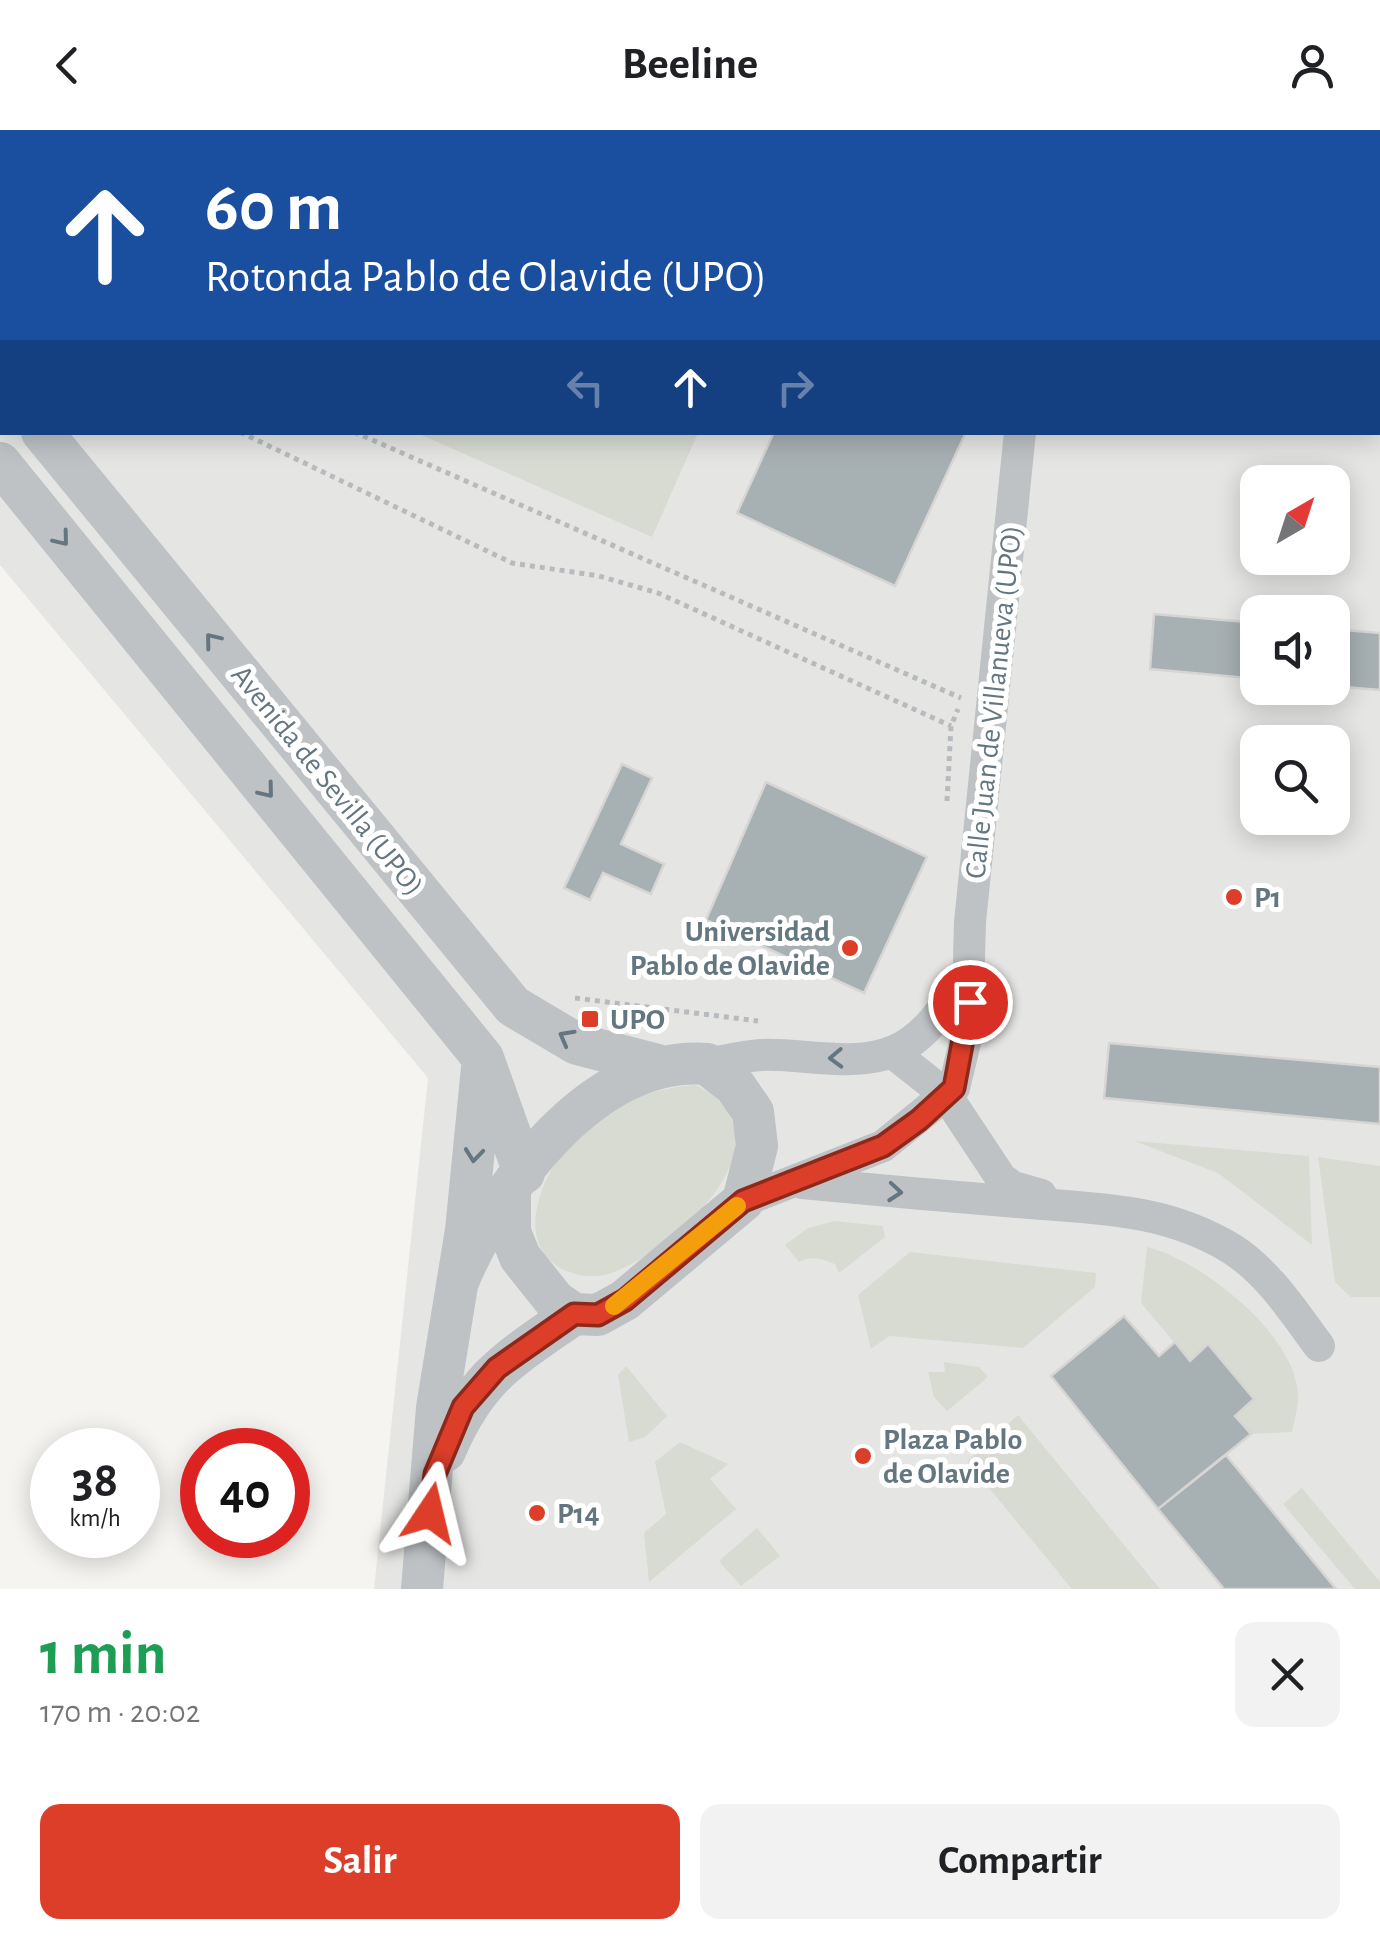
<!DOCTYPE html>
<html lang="es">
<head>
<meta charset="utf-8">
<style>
	body { margin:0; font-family:"Alegreya Sans",sans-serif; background:#f2f2f2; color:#202124; height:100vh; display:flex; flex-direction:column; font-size:38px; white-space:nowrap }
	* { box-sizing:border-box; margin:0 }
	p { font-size:32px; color:#757577 }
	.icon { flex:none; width:55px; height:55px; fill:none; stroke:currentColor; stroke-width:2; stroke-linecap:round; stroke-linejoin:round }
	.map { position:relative; height:1459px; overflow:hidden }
	.side { display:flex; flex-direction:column; background:#fff; flex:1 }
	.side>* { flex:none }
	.hud { position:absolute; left:0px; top:0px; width:1380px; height:305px; box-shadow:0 5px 25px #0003; background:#1a4fa0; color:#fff; overflow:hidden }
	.needle { width:65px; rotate:39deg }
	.fabs { position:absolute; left:1240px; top:335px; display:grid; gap:20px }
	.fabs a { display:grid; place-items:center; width:110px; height:110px; border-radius:20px; background:#fff; box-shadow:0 5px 25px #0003; font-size:50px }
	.speed { position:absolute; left:30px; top:1298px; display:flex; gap:20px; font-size:50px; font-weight:700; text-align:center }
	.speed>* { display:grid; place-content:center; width:130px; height:130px; border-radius:50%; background:#fff; box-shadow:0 5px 25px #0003; line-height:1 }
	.speed small { font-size:25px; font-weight:400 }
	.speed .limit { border:15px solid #d22; background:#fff; color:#111 }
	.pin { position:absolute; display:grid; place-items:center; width:85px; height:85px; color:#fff; margin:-42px; border:5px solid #fff; border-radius:50%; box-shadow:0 2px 10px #0007 }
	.me { position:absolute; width:110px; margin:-55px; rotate:10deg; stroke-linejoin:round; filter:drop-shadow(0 0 8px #0008) }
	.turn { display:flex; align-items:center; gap:35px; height:210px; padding:0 40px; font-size:45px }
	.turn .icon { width:130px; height:130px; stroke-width:2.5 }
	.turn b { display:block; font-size:70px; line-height:85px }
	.lanes { display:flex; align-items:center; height:95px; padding:0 40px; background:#0003; justify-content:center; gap:50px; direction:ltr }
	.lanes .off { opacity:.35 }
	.round { display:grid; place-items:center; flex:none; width:105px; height:105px; border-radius:20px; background:#f2f2f2 }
	.overview { display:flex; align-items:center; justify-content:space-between; height:170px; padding:0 40px }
	h1 { font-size:60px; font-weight:700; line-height:75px; color:#1e9e55 }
	.primary-button { display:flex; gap:20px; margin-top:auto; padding:20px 40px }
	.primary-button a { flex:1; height:115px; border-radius:20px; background:#dc3e29; color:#fff; font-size:40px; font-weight:700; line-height:115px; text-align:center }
	.primary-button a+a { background:#f2f2f2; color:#202124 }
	header { display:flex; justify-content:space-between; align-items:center; height:130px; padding:0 40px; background:#fff; font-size:45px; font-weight:700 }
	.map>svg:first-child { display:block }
</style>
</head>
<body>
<header><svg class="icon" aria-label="back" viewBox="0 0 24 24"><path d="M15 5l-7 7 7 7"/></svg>Beeline<svg class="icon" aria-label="person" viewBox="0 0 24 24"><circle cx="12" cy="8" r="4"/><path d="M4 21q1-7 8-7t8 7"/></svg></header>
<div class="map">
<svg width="1380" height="1459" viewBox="0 0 1380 1459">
	<rect width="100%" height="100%" fill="#f5f4f1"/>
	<!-- built -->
	<path fill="#e5e6e4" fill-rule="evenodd" d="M0,0H1380V1459H374L428,948L0,435ZM2,2H1378V302H2ZM1258,352H1332V428H1258ZM1258,482H1332V558H1258ZM1258,612H1332V688H1258Z"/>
	<!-- green -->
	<path fill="#d7dbd2" d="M167,0H347L172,2Z
		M514,0H832L513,2Z
		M417,303H698L652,407Z
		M696,955C800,1007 674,1124 608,1144C594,1148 577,1146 564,1140C499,1108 559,1008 602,983C630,967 664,957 696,955Z
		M1134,1011L1309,1026L1312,1115L1218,1043Z
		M1318,1027L1380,1036V1167H1351L1335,1152Z
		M834,1091L883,1096L885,1107L839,1143L835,1134C821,1129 813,1125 799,1132L785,1115L808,1098Z
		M1147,1117C1201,1130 1295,1204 1298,1264C1299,1276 1294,1290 1292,1302L1251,1304L1235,1286L1253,1268L1208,1214L1190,1231L1141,1173Z
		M910,1122L1096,1143L1095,1157L1023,1218L889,1206L871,1219L858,1165Z
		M944,1232L979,1237L988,1247L947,1281L934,1267L928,1242H945Z
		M626,1236L667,1286L645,1307L629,1312L618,1245Z
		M1018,1285L1160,1459H1072L967,1331Z
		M680,1312L728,1334L710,1349L736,1379L649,1452L644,1403L666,1384L655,1332Z
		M1302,1358L1380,1452V1459H1355L1283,1374Z
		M757,1398L780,1426L741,1456L719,1431Z"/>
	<!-- building -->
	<path fill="#a7b0b3" stroke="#d6d5d3" stroke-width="2.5" d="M377,0H448L375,2Z
		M1378,65H1380V122H1378Z
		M774,302H966L895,456L737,383Z
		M1154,484L1258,493V549L1150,539Z
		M1332,499L1380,503V560L1332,556Z
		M622,634L652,648L621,714L664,734L651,764L603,743L590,770L564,758Z
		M766,652L927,727L864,863L706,790Z
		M1109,913L1380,937V994L1104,968Z
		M1124,1186L1159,1226L1175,1212L1190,1231L1208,1214L1254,1269L1235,1286L1251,1304L1158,1379L1051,1246Z
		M1226,1325L1336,1459H1224L1158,1379Z"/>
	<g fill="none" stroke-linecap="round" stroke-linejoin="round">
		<!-- path -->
		<path stroke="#b8bbbd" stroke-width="5" stroke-dasharray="5 5" stroke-linecap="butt" d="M13,0L16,2
			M0,48L2,51
			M0,197L2,200
			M240,302L512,433L599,446L658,463L951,596
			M354,302L961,568
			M947,671L951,596L958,579
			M575,868L758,891"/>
		<!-- minor -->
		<path stroke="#bec2c5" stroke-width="32" d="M1045,2V0
			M892,922L946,965L1001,1048L1013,1057L1041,1065
			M707,934C725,931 744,926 761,925C803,923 854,938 894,921C928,907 948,872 967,842
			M802,1053C874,1060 945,1066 1017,1072C1094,1079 1163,1077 1232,1119C1269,1143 1293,1181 1319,1216
			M743,1071L883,1016L954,958L967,904L970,792L1020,302"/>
		<!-- tertiary -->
		<path stroke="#bec2c5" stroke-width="42" d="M0,251L2,255
			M42,302L513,876L577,914L658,935
			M0,333L483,928L524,1043
			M457,1154C496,1059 592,925 707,934L735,956L753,982L757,1016L743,1071L625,1170L598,1185L574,1184L555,1171L520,1127L510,1102V1060
			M445,1321C477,1245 509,1230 574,1184
			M422,1459L437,1278L466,1100L482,938"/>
	</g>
	<!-- one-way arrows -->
	<defs><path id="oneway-chevron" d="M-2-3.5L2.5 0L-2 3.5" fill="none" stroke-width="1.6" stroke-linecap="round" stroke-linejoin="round" transform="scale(2.5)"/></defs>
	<g stroke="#647781">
		<use href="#oneway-chevron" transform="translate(62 409) rotate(51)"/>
		<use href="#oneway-chevron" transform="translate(212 510) rotate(-129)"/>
		<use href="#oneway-chevron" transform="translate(267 661) rotate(51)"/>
		<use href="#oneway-chevron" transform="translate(566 907) rotate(-151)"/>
		<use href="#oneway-chevron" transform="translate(836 928) rotate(178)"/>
		<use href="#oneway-chevron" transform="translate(474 1025) rotate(96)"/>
		<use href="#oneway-chevron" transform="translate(895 1062) rotate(5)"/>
	</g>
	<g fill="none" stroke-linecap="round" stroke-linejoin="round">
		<!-- route casing -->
		<g stroke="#8f281b" stroke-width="25">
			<path id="route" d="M430,1383L435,1344L463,1277L497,1238L574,1184L598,1185L625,1170L743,1071L883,1016L919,990L954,958L970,872"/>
		</g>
		<!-- route -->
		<use href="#route" stroke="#dc3e29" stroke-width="18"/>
		<!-- slow -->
		<path stroke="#f59e0b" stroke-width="18" d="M614,1176L737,1076"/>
	</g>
	<!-- markers -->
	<g fill="#dc3e29" stroke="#fff" stroke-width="4">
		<circle cx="1234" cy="767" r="10"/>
		<circle cx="850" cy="818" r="10"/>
		<rect x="580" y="879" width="20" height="20" rx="5"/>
		<circle cx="863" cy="1326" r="10"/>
		<circle cx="537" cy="1383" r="10"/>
	</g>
	<g text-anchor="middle" stroke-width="10" stroke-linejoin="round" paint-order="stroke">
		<!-- street labels -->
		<g font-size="30" fill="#647781" stroke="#fff">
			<text transform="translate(993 572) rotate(-84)" y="10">Calle Juan de Villanueva (UPO)</text>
			<text transform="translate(328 650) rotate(51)" y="10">Avenida de Sevilla (UPO)</text>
		</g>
		<!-- poi labels -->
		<g font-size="30" font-weight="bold" fill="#647781" stroke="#fff" text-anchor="start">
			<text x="1254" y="777">P1</text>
			<text x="830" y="811" text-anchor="end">Universidad<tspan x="830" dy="34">Pablo de Olavide</tspan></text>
			<text x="610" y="899">UPO</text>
			<text x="883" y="1319">Plaza Pablo<tspan x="883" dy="34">de Olavide</tspan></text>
			<text x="557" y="1393">P14</text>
		</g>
	</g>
</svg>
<div class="fabs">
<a><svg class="needle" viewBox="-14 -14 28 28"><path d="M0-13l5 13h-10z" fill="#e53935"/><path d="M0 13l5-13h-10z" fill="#757577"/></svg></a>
<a><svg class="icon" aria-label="sound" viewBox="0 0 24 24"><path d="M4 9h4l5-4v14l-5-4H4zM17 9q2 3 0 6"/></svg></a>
<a><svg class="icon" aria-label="search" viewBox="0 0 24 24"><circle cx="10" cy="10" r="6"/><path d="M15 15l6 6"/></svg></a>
</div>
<div class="speed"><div>38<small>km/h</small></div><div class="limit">40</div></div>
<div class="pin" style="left:970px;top:872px;background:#d93025"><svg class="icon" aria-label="arrive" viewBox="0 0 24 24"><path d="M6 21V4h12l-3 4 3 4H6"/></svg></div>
<svg class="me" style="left:430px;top:1383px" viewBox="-20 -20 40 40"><path d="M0-17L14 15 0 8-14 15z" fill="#dc3e29" stroke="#fff" stroke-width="4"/></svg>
<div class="hud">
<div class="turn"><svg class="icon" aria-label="ahead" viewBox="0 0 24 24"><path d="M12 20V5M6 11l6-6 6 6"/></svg><div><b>60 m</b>Rotonda Pablo de Olavide (UPO)</div></div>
<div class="lanes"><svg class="icon off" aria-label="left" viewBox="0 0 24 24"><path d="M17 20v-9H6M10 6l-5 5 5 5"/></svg><svg class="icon" aria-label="ahead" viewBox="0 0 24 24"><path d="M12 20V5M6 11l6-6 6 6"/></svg><svg class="icon off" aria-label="right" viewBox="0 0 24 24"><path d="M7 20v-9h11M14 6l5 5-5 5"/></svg></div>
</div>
</div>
<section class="side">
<div class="overview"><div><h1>1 min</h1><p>170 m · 20:02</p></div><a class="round"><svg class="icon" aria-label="close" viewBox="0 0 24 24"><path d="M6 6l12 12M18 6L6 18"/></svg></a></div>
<div class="primary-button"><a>Salir</a><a>Compartir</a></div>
</section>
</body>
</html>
